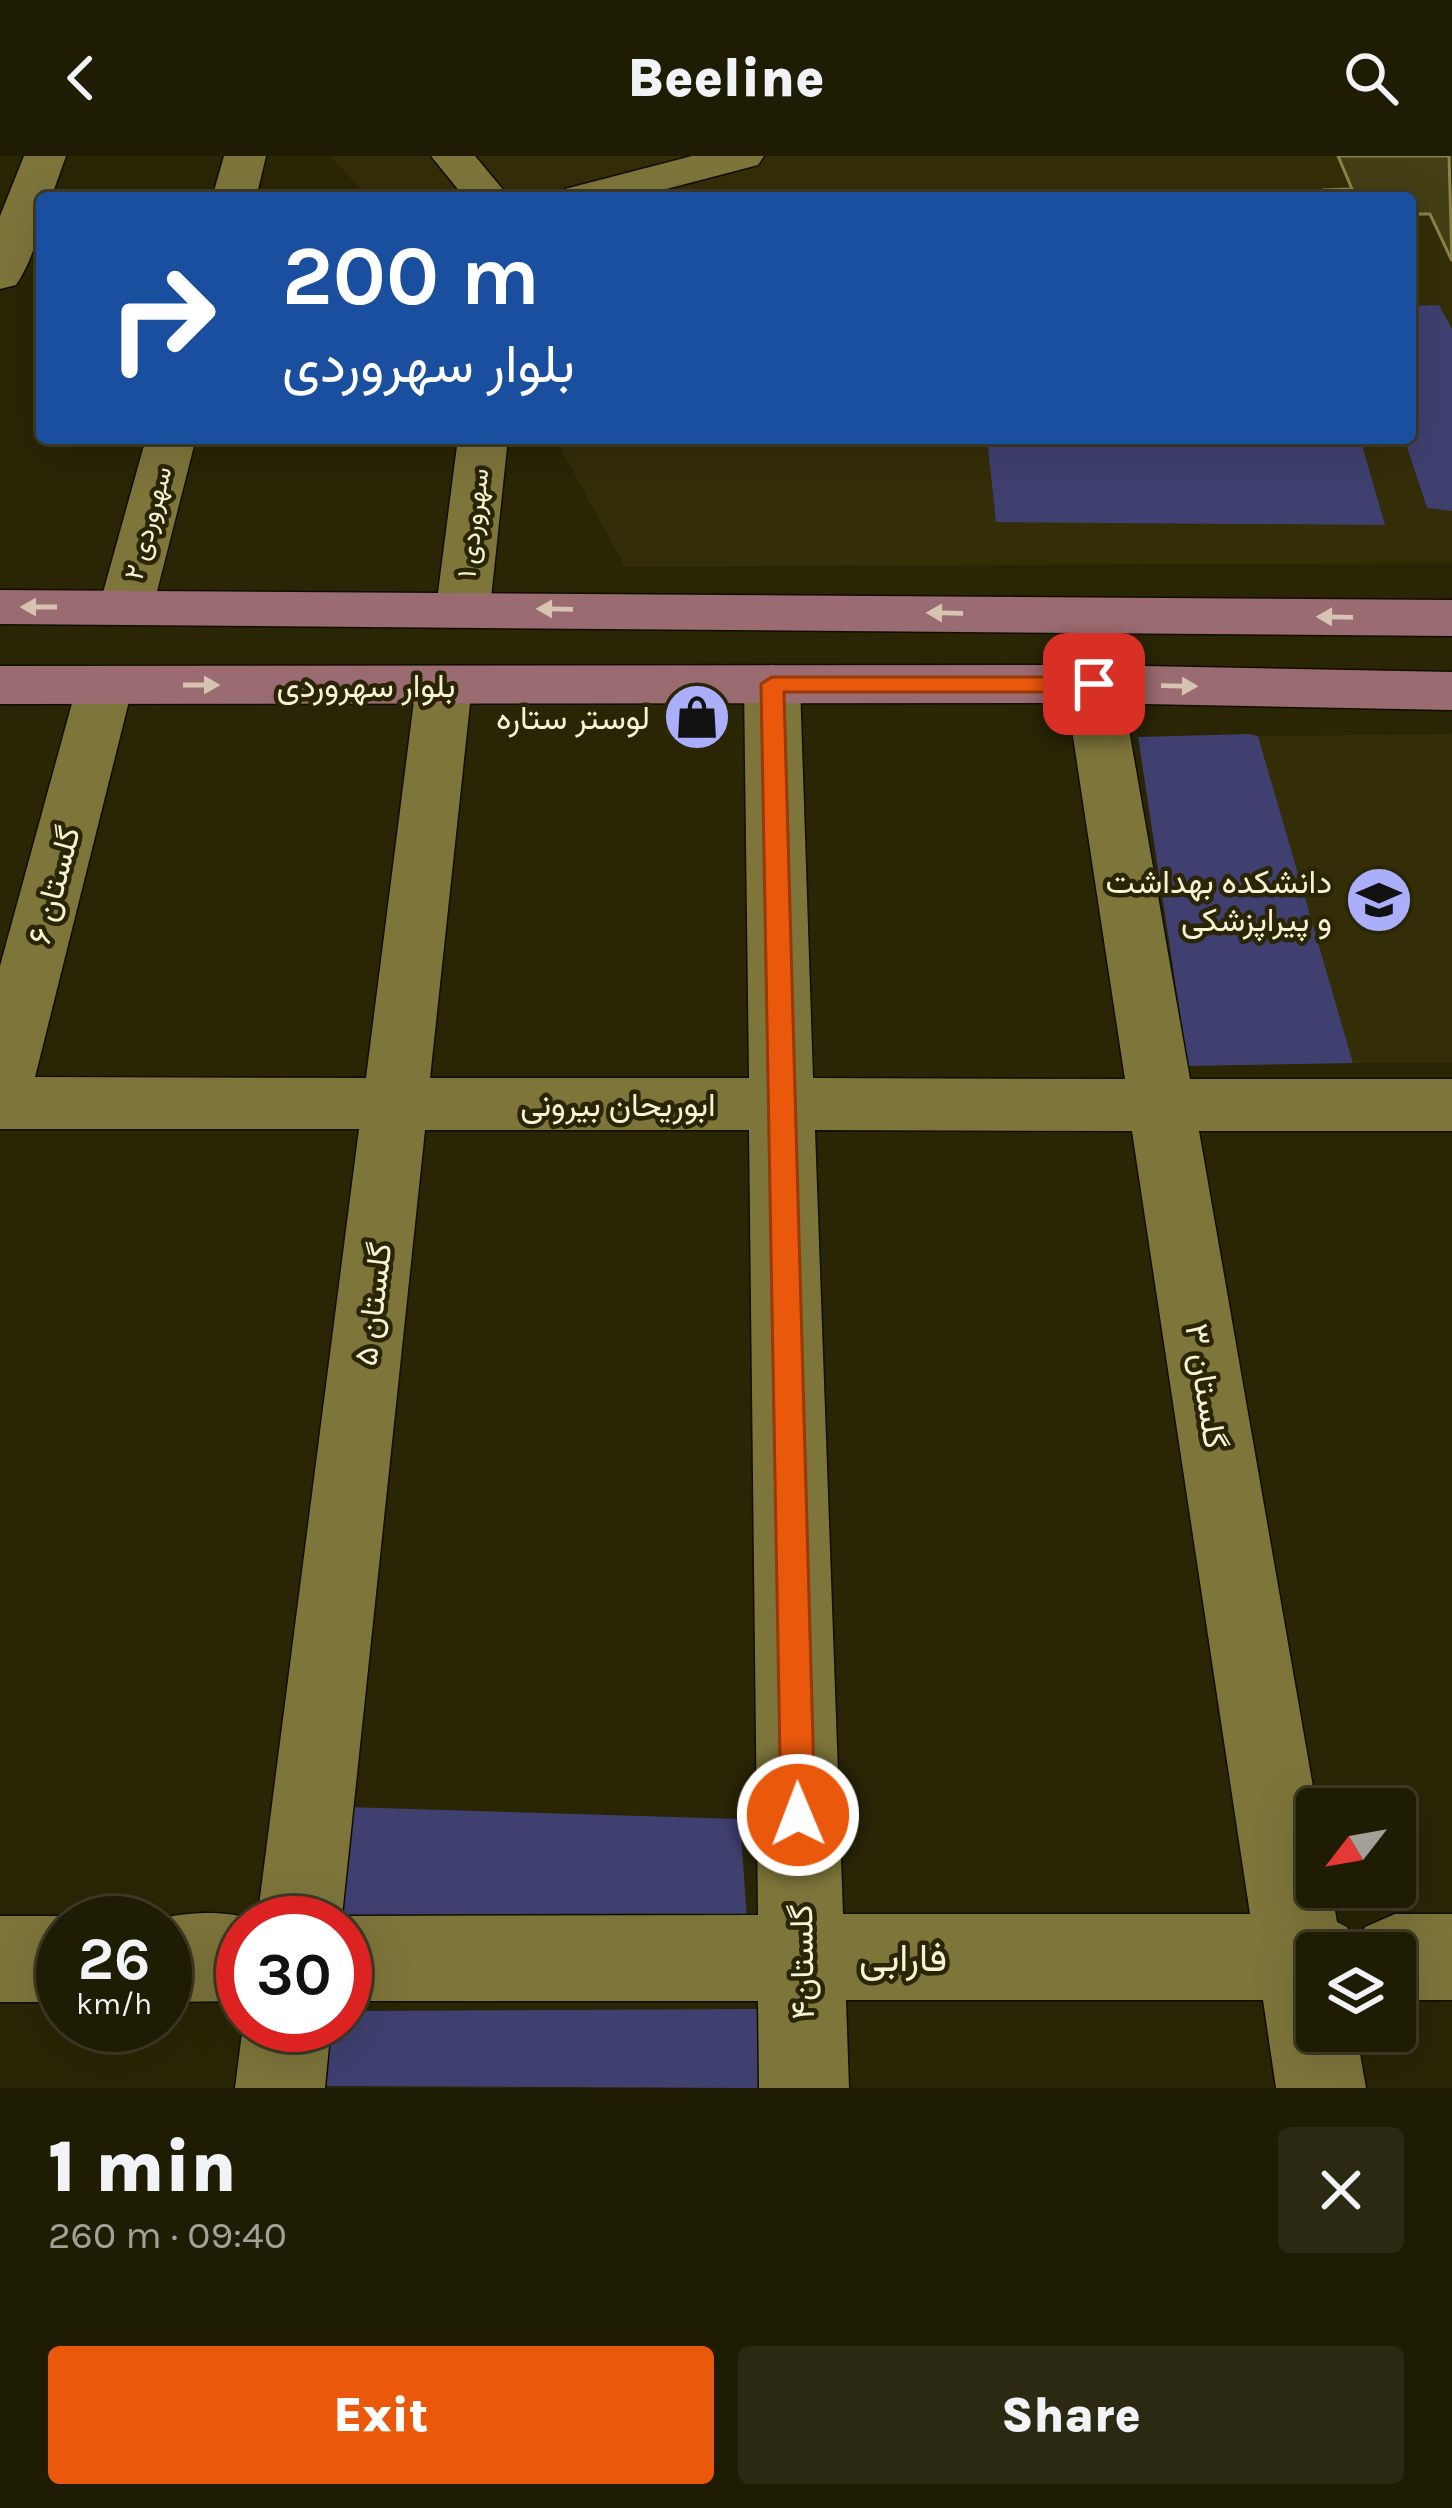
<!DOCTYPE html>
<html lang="en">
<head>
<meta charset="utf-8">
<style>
	body { margin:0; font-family:Karla,Vazirmatn,sans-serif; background:#2c2913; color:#f1f3f6; height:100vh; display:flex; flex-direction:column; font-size:45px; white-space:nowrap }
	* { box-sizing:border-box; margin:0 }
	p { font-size:39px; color:#a1a19a }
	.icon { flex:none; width:66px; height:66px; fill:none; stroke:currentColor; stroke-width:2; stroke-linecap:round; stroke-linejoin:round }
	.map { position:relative; height:1932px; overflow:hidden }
	.panel { display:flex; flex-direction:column; background:#1f1c04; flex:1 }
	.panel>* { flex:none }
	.banner { position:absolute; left:36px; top:36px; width:1380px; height:252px; border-radius:12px; box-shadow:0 12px 48px #0002,0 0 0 3px #3c3a26; background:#1a4fa0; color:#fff; overflow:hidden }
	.needle { width:78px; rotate:239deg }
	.tools { position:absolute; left:1296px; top:1632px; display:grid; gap:24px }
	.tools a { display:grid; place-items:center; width:120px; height:120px; border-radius:12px; background:#1f1c04; box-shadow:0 12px 48px #0002,0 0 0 3px #3c3a26; font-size:60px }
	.speed { position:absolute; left:36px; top:1740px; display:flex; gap:24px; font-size:60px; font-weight:700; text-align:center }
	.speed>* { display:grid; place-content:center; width:156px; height:156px; border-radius:50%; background:#1f1c04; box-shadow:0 12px 48px #0002,0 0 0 3px #3c3a26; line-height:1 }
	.speed small { font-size:30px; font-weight:400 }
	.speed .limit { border:18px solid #d22; background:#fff; color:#111 }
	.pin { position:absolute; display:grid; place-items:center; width:102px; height:102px; color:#fff; margin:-51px; border-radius:24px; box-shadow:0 6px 18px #0006 }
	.me { position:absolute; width:132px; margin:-66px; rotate:359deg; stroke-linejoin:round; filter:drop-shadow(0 0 9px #0008) }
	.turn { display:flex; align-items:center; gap:42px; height:252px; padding:0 48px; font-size:54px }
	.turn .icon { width:156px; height:156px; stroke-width:2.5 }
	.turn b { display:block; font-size:84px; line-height:102px }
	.round { display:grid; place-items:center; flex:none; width:126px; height:126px; border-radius:12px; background:#2c2913 }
	.overview { display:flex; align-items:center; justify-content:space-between; height:204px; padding:0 48px }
	h1 { font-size:72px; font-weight:800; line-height:90px }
	.primary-button { display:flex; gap:24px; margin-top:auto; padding:24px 48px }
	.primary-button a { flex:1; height:138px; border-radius:12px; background:#ea580c; color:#fff; font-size:48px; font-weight:800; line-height:138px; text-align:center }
	.primary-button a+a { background:#2c2913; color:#f1f3f6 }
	header { display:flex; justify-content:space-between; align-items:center; height:156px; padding:0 48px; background:#1f1c04; font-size:54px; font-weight:800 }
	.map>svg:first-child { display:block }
</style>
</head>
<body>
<header><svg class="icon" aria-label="back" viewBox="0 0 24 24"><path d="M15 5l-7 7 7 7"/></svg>Beeline<svg class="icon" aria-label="search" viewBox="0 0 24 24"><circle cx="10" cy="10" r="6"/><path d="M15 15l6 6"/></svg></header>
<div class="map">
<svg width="1452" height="1932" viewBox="0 0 1452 1932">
	<rect width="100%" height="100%" fill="#292505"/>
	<!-- built -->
	<path fill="#332d08" d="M329,0H1452V407L625,411L555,282H1410V42H370Z
		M1452,578V907H1353L1258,580Z"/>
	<!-- green -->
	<path fill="#3f4070" d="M1439,149L1452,173V355L1427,352L1404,282H1410V150Z
		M987,282H1360L1385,369L996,366Z
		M1248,578L1258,580L1353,907L1188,910L1138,581Z
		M346,1651L740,1663L748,1779L332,1767Z
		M759,1853L758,1932L323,1930L330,1869H345V1855Z"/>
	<!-- building -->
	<path fill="#443e15" stroke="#8b8247" stroke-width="3" d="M1338,0H1449L1452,105L1430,58H1410V42H1327L1324,34L1352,33Z"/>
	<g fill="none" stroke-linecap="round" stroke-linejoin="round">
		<!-- minor casing -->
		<g stroke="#100e00" stroke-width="3">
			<path id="minor" d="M24,0H66L51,42H42C42,71 33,104 16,129L0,133V60Z
				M224,0H266L256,42H212Z
				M431,0H475L510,42H465Z
				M692,0H764L758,9L632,42H559L565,33Z
				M146,282H196L153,451L145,463L126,468L107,463L99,451Z
				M458,282H508L490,452L482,464L463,469L444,464L436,452Z
				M772,509L792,515L800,528L813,922L1125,923L1065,528L1073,515L1093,509L1113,515L1121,528L1190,923H1452V975H1199L1317,1654V1731H1331L1337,1766L1347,1771L1356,1791L1365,1771L1395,1758H1452V1844H1395V1797H1317V1875H1356L1366,1932H1276L1263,1844H846L849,1932H759L758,1845H345V1767H243V1845L165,1846V1767H148C177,1755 228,1753 257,1765L359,973H0V810L77,529L85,516L105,510L125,516L133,529L35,921L366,922L416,529L424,516L444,510L464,516L472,529L430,922H749L744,528L752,515ZM425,974H749L758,1759L342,1760ZM815,974L1132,975L1250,1758H843Z
				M0,1760H63L80,1767H63V1846H0Z
				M243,1869H331L325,1932H235Z"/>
		</g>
		<!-- major casing -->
		<g stroke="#100e00" stroke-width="3">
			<path id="major" d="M0,434L1452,444V480L0,468Z
				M1093,509L1452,516V554L1093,547L0,548V510Z"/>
		</g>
		<!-- minor -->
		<use href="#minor" fill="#7d753a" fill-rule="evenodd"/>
		<!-- major -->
		<use href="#major" fill="#9a6b70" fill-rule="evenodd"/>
	</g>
	<!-- one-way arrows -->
	<defs><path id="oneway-solid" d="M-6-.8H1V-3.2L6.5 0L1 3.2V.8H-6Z" transform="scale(3)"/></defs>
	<g fill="#d6c3b1">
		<use href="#oneway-solid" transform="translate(39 451) rotate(-180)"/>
		<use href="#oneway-solid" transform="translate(555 453) rotate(-179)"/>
		<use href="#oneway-solid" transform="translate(945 457) rotate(-179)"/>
		<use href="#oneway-solid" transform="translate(1335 461) rotate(-179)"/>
		<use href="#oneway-solid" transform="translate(201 529)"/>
		<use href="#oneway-solid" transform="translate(1179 530) rotate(1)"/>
	</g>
	<!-- route -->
	<path fill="#ea580c" stroke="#983908" stroke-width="3" d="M772,521H1094L1105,528L1094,536H784L815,1659L810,1671L798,1676L786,1671L781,1659L761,528Z"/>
	<!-- icons -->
	<defs>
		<g id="shop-disc" transform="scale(3.45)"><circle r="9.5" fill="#abaffb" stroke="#292505"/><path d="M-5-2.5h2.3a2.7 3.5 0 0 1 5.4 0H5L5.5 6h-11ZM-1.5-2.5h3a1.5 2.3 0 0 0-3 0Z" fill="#111"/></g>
		<g id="university-disc" transform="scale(3.45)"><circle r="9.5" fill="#abaffb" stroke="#292505"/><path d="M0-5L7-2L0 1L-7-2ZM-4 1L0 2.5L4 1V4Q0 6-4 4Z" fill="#111"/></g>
	</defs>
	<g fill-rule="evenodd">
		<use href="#shop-disc" x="697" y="561"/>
		<use href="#university-disc" x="1379" y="744"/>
	</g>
	<g text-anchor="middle" stroke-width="9" stroke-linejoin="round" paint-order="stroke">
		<!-- far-street labels -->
		<g font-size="27" fill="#f6f2d4" stroke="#292505">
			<text transform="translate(148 367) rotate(-75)" y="9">سهروردی ۲</text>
			<text transform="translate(473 367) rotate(-83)" y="9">سهروردی ۱</text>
		</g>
		<!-- street labels -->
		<g font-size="33" fill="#f6f2d4" stroke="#292505">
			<text x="366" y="541">بلوار سهروردی</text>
			<text transform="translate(53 729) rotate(-75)" y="12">گلستان ۶</text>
			<text x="618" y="960">ابوریحان بیرونی</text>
			<text transform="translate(372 1148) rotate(-83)" y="12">گلستان ۵</text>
			<text transform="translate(1207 1230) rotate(81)" y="12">گلستان ۳</text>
			<text transform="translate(801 1806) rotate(-91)" y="12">گلستان۴</text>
		</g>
		<!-- poi labels -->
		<g font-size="33" fill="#f6f2d4" stroke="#292505" text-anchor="end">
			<text x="650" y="573">لوستر ستاره</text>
			<text x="1332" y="737">دانشکده بهداشت<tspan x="1332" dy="38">و پیراپزشکی</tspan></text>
		</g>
		<!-- near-street labels -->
		<g font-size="39" fill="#f6f2d4" stroke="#292505">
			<text x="903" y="1815">فارابی</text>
		</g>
	</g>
</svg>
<div class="tools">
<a><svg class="needle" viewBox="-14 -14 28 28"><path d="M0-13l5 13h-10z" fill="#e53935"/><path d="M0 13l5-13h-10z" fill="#a1a19a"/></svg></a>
<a><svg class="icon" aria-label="layers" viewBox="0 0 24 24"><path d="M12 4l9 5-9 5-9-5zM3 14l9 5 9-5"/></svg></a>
</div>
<div class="speed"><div>26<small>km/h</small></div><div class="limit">30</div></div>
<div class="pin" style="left:1094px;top:528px;background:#d93025"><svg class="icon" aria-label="arrive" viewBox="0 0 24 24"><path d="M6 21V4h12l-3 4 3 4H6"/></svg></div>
<svg class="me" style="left:798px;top:1659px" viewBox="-20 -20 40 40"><circle r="17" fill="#ea580c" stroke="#fff" stroke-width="3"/><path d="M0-11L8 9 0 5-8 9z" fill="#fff"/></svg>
<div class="banner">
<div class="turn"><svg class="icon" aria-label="right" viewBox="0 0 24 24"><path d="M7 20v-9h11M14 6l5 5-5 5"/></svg><div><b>200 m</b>بلوار سهروردی</div></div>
</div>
</div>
<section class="panel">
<div class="overview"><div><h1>1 min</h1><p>260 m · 09:40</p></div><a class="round"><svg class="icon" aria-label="close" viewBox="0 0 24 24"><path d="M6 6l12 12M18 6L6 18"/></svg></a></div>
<div class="primary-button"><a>Exit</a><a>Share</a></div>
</section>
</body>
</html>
